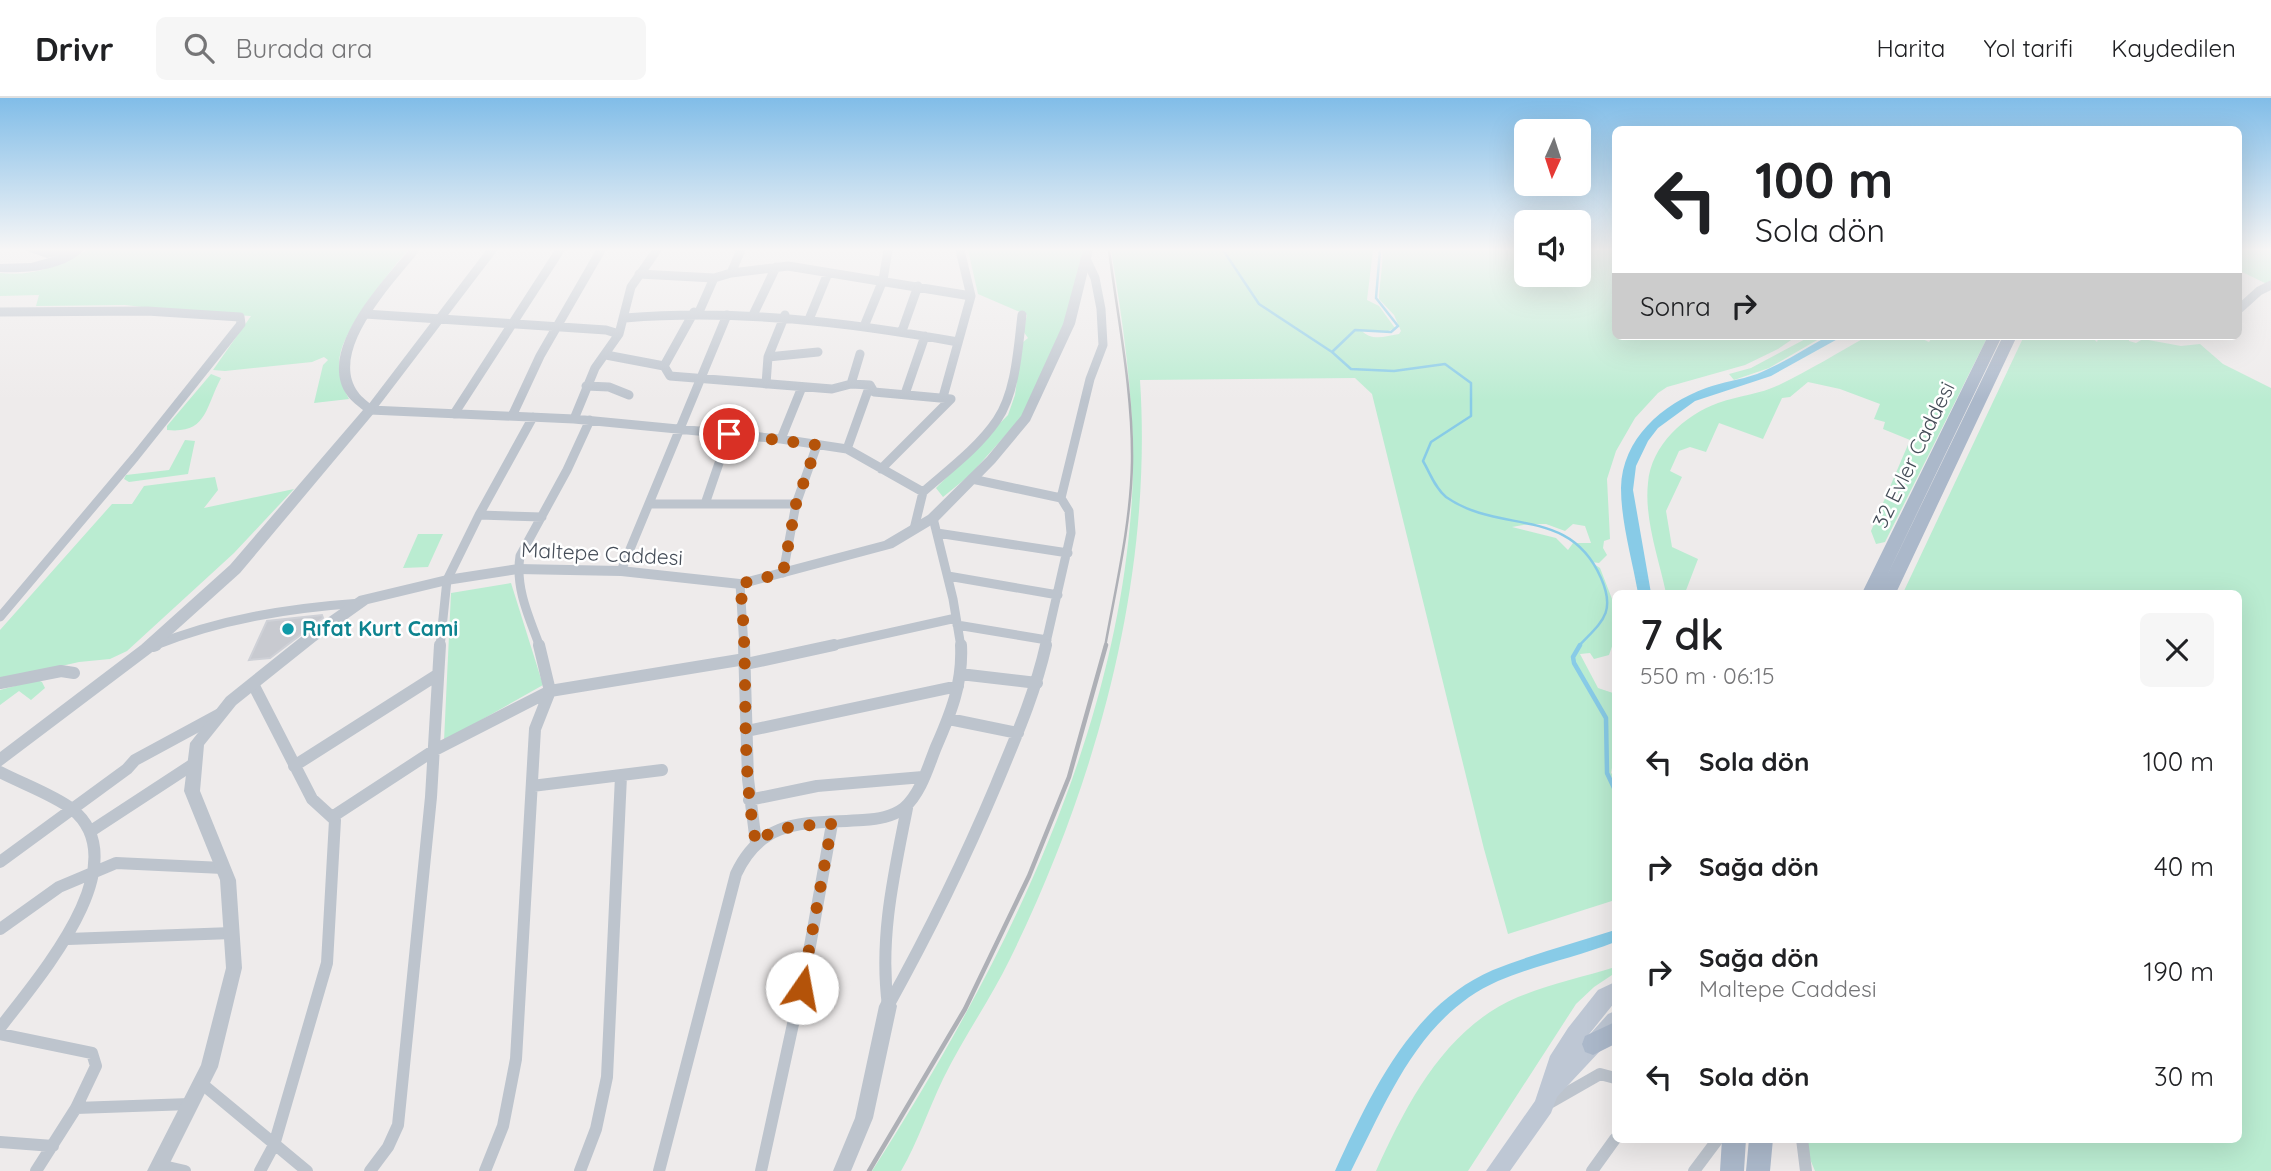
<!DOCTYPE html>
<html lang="tr">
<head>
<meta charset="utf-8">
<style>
	body { margin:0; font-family:Quicksand,sans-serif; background:#f6f6f6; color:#202124; height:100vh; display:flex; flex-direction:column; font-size:26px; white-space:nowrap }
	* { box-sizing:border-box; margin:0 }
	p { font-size:23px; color:#757577 }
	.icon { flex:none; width:38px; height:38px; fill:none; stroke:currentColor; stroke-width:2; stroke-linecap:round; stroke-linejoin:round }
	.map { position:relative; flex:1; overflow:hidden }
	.details { position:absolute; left:1612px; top:492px; width:630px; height:553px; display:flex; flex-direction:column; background:#fff; border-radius:10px; box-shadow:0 7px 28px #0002 }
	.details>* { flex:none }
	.banner { position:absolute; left:1612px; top:28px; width:630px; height:214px; border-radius:10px; box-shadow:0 7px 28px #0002; background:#fff; color:#202124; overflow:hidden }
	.needle { width:46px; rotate:183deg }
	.fabs { position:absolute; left:1514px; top:21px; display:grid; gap:14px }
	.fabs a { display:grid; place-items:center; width:77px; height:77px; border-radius:10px; background:#fff; box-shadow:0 7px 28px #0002; font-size:35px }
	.pin { position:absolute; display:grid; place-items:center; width:60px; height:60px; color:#fff; margin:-30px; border:4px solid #fff; border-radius:50%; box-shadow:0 2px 7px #0007 }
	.me { position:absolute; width:77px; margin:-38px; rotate:12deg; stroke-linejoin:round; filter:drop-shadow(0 0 5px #0008) }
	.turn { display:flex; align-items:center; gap:24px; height:147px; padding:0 28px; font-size:32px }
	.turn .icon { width:91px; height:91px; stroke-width:2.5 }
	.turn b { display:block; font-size:49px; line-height:60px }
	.then { display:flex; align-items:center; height:66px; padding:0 28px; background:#0003; gap:14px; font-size:26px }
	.round { display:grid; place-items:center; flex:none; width:74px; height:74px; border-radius:10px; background:#f6f6f6 }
	.overview { display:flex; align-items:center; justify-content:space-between; height:119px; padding:0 28px }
	h1 { font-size:42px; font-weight:600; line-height:52px }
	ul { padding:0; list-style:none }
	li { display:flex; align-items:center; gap:21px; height:105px; padding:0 28px }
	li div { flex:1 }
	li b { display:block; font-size:26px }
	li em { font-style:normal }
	header { display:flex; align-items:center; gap:42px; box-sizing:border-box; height:98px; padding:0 35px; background:#fff; border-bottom:2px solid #e0e0e0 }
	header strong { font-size:33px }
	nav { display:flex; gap:38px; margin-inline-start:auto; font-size:24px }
	.search { width:490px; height:63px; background:#f6f6f6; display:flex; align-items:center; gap:18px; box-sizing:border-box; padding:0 24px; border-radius:10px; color:#757577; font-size:26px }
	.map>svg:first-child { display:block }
</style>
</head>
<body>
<header>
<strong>Drivr</strong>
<div class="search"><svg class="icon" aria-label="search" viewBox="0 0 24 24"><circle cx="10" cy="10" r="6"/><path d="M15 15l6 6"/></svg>Burada ara</div>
<nav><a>Harita</a><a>Yol tarifi</a><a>Kaydedilen</a></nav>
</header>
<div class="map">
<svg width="2271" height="1073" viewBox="0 0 2271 1073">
	<rect width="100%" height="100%" fill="#eeebeb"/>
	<!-- green -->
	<path fill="#baecd1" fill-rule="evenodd" d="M87,152H408C388,175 349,225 341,253C336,270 341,286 349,301L314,305L323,267L328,262L324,259L312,264L225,273L213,272L251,218L184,214L125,207L36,208L39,197L0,198V175C32,179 60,168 87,152Z
		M968,152H1084L1068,220L1021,320L970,377L943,399L936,390L1008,317L1015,297L1022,245L1028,240L1023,233L1027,217L978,196Z
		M1111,152H1373L1367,202L1379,208L1395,230L1388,233L1361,232C1372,244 1385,238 1399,236L1401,233L1394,217L1379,201C1379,189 1384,161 1382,152H1526V177H1578L1579,152H1615V238H1797L1778,251L1745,267L1667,289L1658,295L1635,320L1616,353L1607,381L1610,441L1604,443L1603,450L1607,457L1599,465L1591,464L1600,470L1614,506L1615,540L1609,557L1594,561L1590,555L1580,556L1598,590L1613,595L1615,602V654L1611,675L1615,678V802L1508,836L1484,751L1372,296L1355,280L1140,282C1153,481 1097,683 1010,861C990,902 963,940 943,981C928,1012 918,1044 901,1073H872C996,879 1109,659 1130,426C1139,334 1126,243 1111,152ZM1529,426H1546L1565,433L1573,426L1585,428L1591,445H1573L1568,452L1556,440L1512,429Z
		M2238,152H2271V183L2267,186L2238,172Z
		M1811,238H1824L1769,270L1734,282L1729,276L1751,270Z
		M1868,238H1916L1929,244L1933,238H1988L1885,444L1876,446L1871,433L1910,342L1883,331L1885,324L1874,321L1880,306L1840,291L1808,284L1790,299L1782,300L1763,341L1719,325L1706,354L1690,349L1679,353L1670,373L1682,379L1666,413L1672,449L1698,461L1685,495H1666C1659,461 1644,421 1648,385C1651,347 1685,317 1718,305C1738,298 1760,296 1779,287C1810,272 1839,254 1868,238Z
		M2024,238H2091L2097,244L2099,238H2128L2129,243L2136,245L2143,241L2181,248L2200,246L2223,266L2271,290V1073H1815L1805,1049L1806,1041H2238V495H1903Z
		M211,276L221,280C205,310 207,336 167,332V328Z
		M185,342L195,343L188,376L129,384L124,381L126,377L169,372Z
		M215,379L218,392L204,410L294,391L234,455L127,553L110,561L79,564L0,582V532L112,406H132L144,388Z
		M418,436H443L428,469L403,470Z
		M511,485L543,587L444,643L451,495Z
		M37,582L42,584L45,590L31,602L19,593L0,607V592Z
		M1615,869V875L1594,889L1576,906L1468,1073H1376C1407,1005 1445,930 1518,899C1550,886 1583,879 1615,869Z"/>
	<!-- water -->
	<path fill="#88cbe7" d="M1828,238H1843L1771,278L1695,303L1658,330L1648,343L1636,368L1633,392L1651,495H1638C1632,461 1621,424 1621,390C1622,341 1662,306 1706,290C1722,284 1740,282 1757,276C1782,266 1805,251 1828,238Z
		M1615,832V844C1577,859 1536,867 1498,883C1419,918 1388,1001 1351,1073H1335C1370,997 1411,907 1493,872C1533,856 1575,845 1615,832Z"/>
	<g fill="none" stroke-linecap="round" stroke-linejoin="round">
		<!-- stream-far1 -->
		<path stroke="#88cbe7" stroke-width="2.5" d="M1223,152L1259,206L1332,254L1351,271L1394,273L1445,266L1471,285V318L1431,344L1423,363C1430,375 1435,390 1446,399C1500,437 1569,407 1601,480C1617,516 1600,525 1578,549
			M1332,254L1355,232L1391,234L1398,228L1376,200L1380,152"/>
		<!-- stream -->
		<path stroke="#88cbe7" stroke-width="4.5" d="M1580,547L1573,559L1574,565L1606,620L1607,675L1615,692"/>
	</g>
	<!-- building -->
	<path fill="#c8cad0" stroke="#cfd1d7" stroke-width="2" d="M322,517L323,520L270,560L249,562L267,523Z"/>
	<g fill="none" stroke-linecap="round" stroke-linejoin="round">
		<!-- minor-far1 -->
		<path stroke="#bdc4cd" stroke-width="9" d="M960,152L971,198
			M731,175L741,152
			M639,176L714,180L731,175L788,168L971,198L943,299
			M2238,212L2259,193L2271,187
			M0,214L147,213L240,219L241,226L135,359L0,519
			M699,214L714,180
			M754,215L776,169
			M365,216L606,232L619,236
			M810,219L828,175
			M625,220C738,211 847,224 958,244
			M865,226L883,182L888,152
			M902,233L918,188
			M606,257L664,268L670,278L832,291L851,286L870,287L874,294L951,301L881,371
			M768,259L818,254
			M664,268L694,214
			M766,286L768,259L785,217
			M851,286L860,256
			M586,288L609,289L629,297
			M905,296L925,238
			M370,312L574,321L781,341L847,351L923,394L914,431
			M370,312L492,152
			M454,316L560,152
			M512,318L540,258L601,152
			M533,319L479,417L542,419
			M574,321L595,270L619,236L631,189L657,152
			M781,341L802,289
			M847,351L870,287
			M972,381L1061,400L1069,413L1071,435L1045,549
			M923,394C948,372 978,350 997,322C1016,294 1018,250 1022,217
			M1061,400L1090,281L1103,247L1101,211L1095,180L1087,163
			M650,406H796
			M705,406L729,336
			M933,420L953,501L961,549
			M937,435L1068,455
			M621,473L727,217
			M783,475L796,406L817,347
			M948,478L1058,497
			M740,486L744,549
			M957,527L1047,542
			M153,548C220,521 289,510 361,505
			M440,549L447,482L479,417
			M540,549C529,519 515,490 520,458L567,372L590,322
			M826,549L956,520"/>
		<!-- minor -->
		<path stroke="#bdc4cd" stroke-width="12" d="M744,547L748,681L756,745
			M153,548L156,547
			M746,566L834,547
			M960,576L1037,585
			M0,585L61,573L74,575
			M253,586L312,701L335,722L327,865L274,1047L260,1073
			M949,621L1018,635
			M747,633L958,588
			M294,668L437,577
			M0,674C21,685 54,697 72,711C140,766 36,882 0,930
			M532,688L662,672
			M749,702L817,688L923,679
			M332,719L433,653L550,593L745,561
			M91,733L195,665
			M0,764L127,671L135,662L220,616
			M0,831L59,789L116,765L223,770
			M68,841L232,835
			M888,908C928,836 964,763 996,687C1015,641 1035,596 1046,547
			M888,908C879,840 894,776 907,710
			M0,936L92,955L96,968L76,1010L36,1073
			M201,985L307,1073
			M1544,1008L1600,976L1615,980
			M76,1010L190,1006
			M1802,1041L1806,1073
			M0,1044L53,1048
			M159,1067L185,1073
			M370,1073L388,1049L398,1027L431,699L440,547
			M485,1073L503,1028L516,961L535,631L550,593L539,547
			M580,1073L596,1031L607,979L621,678
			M659,1073L736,776C763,718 807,726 863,722C878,721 892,719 904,710C921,695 928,669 936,649C951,615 963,585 961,547
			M761,1073L810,848L832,726
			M1592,1073L1615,1041
			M1694,1073L1718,1041"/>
		<!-- tertiary -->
		<path fill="#bdc4cd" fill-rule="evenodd" d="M409,152H420C396,183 327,252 358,294C362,300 369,304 374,309L376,312L374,315L240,475L151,555L0,669V654L141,547L230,467L363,312C358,308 351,303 347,297C316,253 382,184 409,152Z
			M1083,152H1093L1075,226L1030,323L995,365L938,423L893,450L740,491L621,478L518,476L447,487L368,506L316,543L236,607L204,647L200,693L236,782L242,870L218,969L166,1073H147L201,967L226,870L220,782L184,693L190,645L226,599L306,535L359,498L447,477L518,466L621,468L740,481L884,443L928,417L987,359L1021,318L1063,226Z
			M888,900L894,902L897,908L873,1020L851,1073H833L855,1020L879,908L882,902Z"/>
		<!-- secondary -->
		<path fill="#bec7d4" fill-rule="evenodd" d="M1615,884V904L1582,945L1608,916L1615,913V937L1557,999L1551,1015L1510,1073H1486L1535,1003L1550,958L1568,930L1598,892Z"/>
		<!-- primary -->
		<path fill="#abb8ca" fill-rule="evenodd" d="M24,152H84C63,173 28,175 0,174V166L31,165L60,157L47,160Z
			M1988,238H2002L1885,482L2003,238H2017L1896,495H1862Z
			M1615,924V946L1593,957L1585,954L1582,946L1585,938Z
			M1722,1041H1746L1744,1073H1720Z
			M1749,1041H1773L1770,1073H1746Z"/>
		<!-- rail-far1 -->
		<path stroke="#aeb0b6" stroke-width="2.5" d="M1105,549C1116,488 1131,426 1132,364C1133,293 1118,222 1109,152"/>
		<!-- rail -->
		<path stroke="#aeb0b6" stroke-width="4.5" d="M869,1073L965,911L1029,778L1069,679L1106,547"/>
	</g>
	<!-- sky -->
	<linearGradient id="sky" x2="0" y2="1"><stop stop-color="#81bde8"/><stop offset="0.5" stop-color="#f7f6f6"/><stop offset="1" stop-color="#f7f6f6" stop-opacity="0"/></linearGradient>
	<rect width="2271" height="303" fill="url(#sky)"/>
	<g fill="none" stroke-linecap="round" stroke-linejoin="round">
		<!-- route -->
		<path stroke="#b45309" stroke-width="12" stroke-dasharray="0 21.6" d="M729,336L817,347L796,406L783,475L740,486C750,572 739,660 756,745C776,726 805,728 832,726L802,890"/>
	</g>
	<!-- markers -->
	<circle fill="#0f9aa8" stroke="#fff" stroke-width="2.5" cx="288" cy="531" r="7"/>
	<g text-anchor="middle" stroke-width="5" stroke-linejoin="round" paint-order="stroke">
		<!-- street labels -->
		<g font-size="21" fill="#454d58" stroke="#fff">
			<text transform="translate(1914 357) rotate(-64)" y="7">32 Evler Caddesi</text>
			<text transform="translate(602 456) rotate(3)" y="7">Maltepe Caddesi</text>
		</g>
		<!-- culture labels -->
		<g font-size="21" font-weight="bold" fill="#0d838f" stroke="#fff" text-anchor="start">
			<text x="302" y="538">Rıfat Kurt Cami</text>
		</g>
	</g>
</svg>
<div class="fabs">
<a><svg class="needle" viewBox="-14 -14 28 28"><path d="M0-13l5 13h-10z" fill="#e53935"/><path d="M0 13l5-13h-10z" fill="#757577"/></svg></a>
<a><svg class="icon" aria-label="sound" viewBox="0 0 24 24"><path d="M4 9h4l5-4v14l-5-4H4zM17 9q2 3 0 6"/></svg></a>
</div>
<div class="pin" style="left:729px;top:336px;background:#d93025"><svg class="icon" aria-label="arrive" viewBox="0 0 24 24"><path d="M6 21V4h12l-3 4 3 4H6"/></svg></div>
<svg class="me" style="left:802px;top:890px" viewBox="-20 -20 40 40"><circle r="19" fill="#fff"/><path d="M0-13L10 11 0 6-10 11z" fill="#b45309"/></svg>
<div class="banner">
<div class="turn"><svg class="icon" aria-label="left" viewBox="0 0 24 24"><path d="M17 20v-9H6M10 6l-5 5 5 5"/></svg><div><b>100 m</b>Sola dön</div></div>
<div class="then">Sonra<svg class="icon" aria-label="right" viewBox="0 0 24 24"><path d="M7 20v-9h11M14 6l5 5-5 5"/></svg></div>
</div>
<section class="details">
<div class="overview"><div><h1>7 dk</h1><p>550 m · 06:15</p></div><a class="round"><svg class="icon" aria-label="close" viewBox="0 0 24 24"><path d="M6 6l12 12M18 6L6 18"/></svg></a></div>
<ul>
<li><svg class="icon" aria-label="left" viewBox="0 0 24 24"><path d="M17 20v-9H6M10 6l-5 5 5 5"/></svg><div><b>Sola dön</b></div><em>100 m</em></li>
<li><svg class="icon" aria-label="right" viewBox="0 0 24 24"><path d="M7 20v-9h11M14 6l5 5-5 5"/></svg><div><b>Sağa dön</b></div><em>40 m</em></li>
<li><svg class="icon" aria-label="right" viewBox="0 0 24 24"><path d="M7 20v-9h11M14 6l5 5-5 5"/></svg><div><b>Sağa dön</b><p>Maltepe Caddesi</p></div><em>190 m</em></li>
<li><svg class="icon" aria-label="left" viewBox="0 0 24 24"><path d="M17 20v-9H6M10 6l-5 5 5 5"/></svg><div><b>Sola dön</b></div><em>30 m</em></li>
</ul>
</section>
</div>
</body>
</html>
